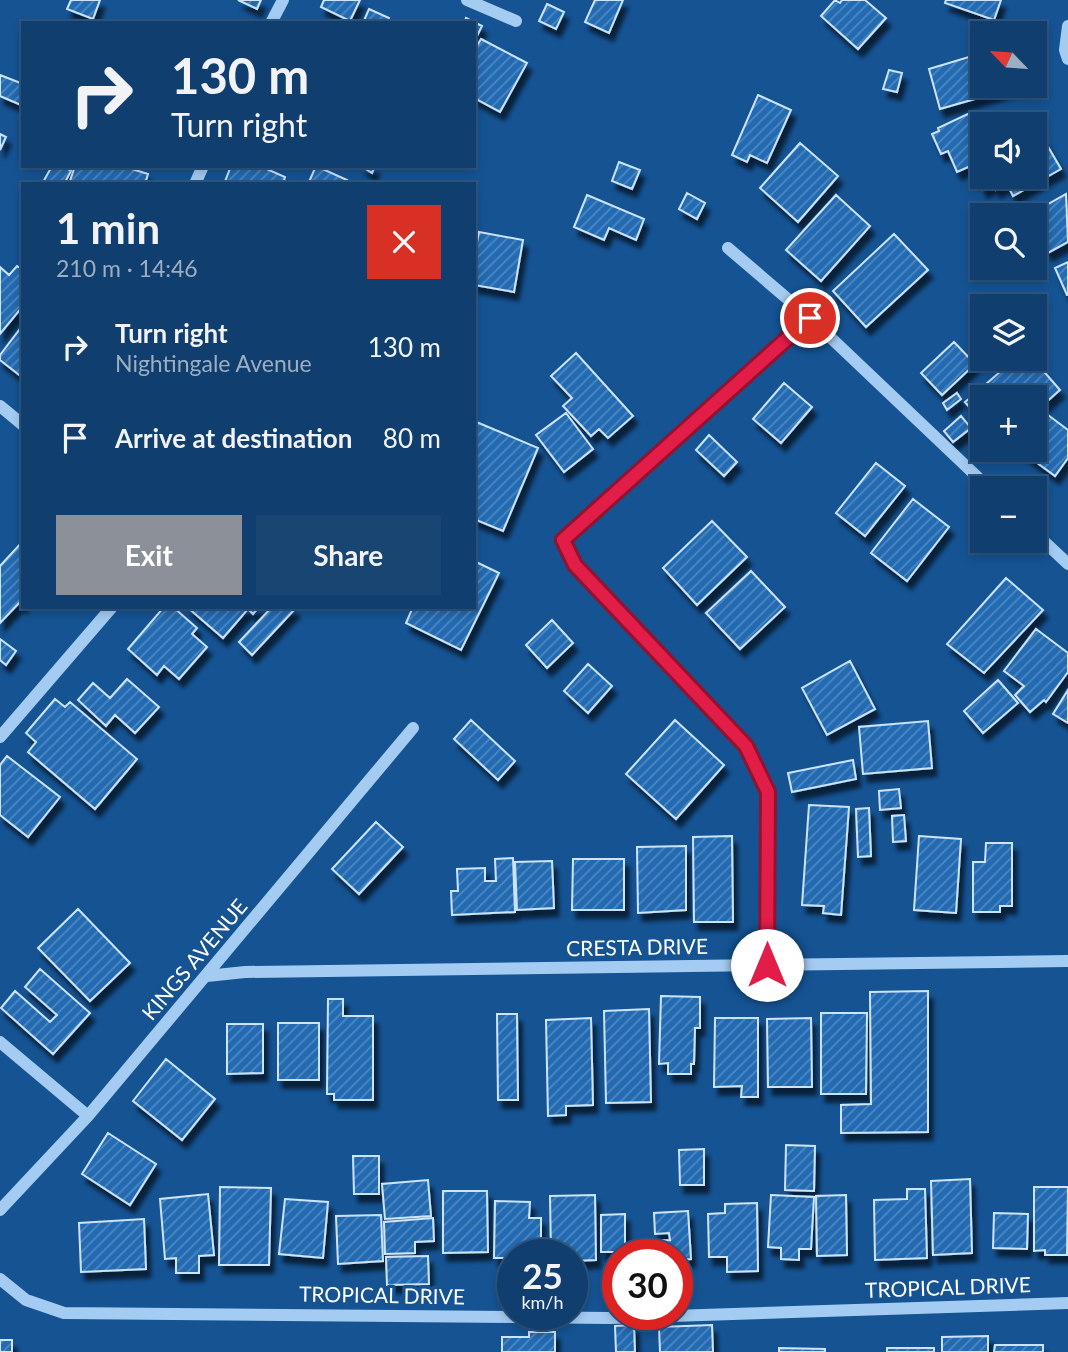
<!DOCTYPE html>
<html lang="en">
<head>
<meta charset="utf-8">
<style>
	body { margin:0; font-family:Lato,sans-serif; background:#194573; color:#f1f3f6; height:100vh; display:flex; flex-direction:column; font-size:26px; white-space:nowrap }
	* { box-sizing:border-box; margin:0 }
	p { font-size:23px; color:#9caec2 }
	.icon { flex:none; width:38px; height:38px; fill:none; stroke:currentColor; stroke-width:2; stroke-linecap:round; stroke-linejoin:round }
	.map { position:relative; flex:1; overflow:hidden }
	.side { position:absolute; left:21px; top:182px; width:455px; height:427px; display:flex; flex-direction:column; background:#103e6e; border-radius:0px; box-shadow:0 4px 10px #0003,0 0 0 2px #305781 }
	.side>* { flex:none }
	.guide { position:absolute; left:21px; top:21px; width:455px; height:147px; border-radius:0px; box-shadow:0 4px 10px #0003,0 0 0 2px #305781; background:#103e6e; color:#f1f3f6; overflow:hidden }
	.needle { width:46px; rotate:295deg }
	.fabs { position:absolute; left:970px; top:21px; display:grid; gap:14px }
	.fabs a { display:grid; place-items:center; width:77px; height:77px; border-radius:0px; background:#103e6e; box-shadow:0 4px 10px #0003,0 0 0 2px #305781; font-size:35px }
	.speed { position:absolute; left:497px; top:1239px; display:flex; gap:14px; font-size:35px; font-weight:700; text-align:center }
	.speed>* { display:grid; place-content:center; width:91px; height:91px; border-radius:50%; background:#103e6e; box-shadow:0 4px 10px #0003,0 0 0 2px #305781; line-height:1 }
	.speed small { font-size:18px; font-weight:400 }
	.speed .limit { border:10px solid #d22; background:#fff; color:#111 }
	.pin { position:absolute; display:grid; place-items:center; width:60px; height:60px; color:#fff; margin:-30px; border:4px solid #fff; border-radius:50%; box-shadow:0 2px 7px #0007 }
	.me { position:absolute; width:77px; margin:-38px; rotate:0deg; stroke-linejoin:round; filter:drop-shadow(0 0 5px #0008) }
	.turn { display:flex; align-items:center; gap:24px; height:147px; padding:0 35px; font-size:32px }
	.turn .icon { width:91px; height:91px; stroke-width:2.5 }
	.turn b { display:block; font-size:49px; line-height:60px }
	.round { display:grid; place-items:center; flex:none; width:74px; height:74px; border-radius:0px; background:#194573 }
	.headline { display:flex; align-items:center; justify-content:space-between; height:119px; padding:0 35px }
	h1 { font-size:42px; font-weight:700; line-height:52px }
	.cta { display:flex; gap:14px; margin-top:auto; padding:14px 35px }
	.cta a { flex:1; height:80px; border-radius:0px; background:#8c9099; color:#fff; font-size:28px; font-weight:700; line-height:80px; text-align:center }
	.cta a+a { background:#194573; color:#f1f3f6 }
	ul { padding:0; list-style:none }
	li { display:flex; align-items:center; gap:21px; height:91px; padding:0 35px }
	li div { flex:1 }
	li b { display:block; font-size:26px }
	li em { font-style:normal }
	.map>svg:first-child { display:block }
</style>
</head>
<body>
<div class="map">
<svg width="1068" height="1352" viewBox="0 0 1068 1352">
	<defs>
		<pattern id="building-hatch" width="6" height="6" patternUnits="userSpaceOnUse" patternTransform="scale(1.75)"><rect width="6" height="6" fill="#236ab1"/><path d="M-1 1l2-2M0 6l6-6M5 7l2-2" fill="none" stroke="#4f88c1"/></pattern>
		<filter id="shadow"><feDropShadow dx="4.5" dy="8" stdDeviation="2" flood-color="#0009"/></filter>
	</defs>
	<rect width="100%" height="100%" fill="#155393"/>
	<!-- building -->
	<path fill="url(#building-hatch)" stroke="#cbe4fc" stroke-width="2" filter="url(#shadow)" d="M71,0H100L93,19L67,9Z
		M238,0H261L257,9Z
		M324,0H360L350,21L321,7Z
		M595,0H623L609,33L585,22Z
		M835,0L840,3L842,0H865L886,18L858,49L821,16Z
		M946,0H1001L994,20L945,3Z
		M547,4L564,12L556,29L539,21Z
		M369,9L389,18L387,23H363Z
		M466,18L482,26L474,42V23H464Z
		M481,39L527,63L500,112L474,98V51Z
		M982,53V86H1012L1013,88L940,109L929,69Z
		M889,70L902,73L897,92L883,89Z
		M0,75L23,84L21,105L0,96Z
		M758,95L791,110L767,163L750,155L747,162L732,155Z
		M972,112L982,135V161L957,172L948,151L941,154L932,134L939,131L938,128Z
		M0,134L6,137L0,150Z
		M1043,138L1061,169L1013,196L1007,184L996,190L989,177H1034V144Z
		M800,143L838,176L798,222L760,188Z
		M619,162L640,170L632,189L612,181Z
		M52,166H62L71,171L64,184H42Z
		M75,166H122L148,174L145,184H69Z
		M231,166H260L285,177L283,184H224Z
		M316,166L347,180L345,184H308Z
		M361,166H375L372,173Z
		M982,176L987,177L991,186L983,190L978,178Z
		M687,193L705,203L697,219L679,209Z
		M1066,194L1068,242L1048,253L1034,229V215H1029Z
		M587,195L644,219L636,240L609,228L604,240L574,227Z
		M836,195L870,226L821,281L786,250Z
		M479,232L523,240L514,292L474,285V258Z
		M894,234L928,270L866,327L833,291Z
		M1068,262V295H1067L1055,268Z
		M17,266L23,270V306L0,334V267L9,275Z
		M23,325V378L0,360V355Z
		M954,342L975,364L942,395L921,373Z
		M576,353L633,416L608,438L599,429L591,436L563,406L572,398L551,376Z
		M1015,359H1033L1060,390L1034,413V397H982V422L965,402Z
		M784,383L812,407L781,443L753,419Z
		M957,393L961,399L947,410L943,403Z
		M566,413L593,449L564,472L536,435Z
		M1048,415L1068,430V458L1055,476L1021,451L1034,450V434Z
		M961,416L971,428L953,442L944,431Z
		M474,421L538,448L503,531L474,519Z
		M709,435L737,462L724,476L696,450Z
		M876,463L905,486L865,536L836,513Z
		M913,499L949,527L907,581L871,553Z
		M712,521L747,557L697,605L663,568Z
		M23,541V605L20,602L0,623V566Z
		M474,561L499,573L461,650L406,623L413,607H474Z
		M751,571L785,607L740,649L706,613Z
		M1006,578L1043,610L984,673L947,644Z
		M164,607H173L197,628L192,634L207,647L179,679L164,666L157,675L128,649Z
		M187,607H259L253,614L248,609L223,638Z
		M272,607H293L295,609L252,655L239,642Z
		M552,620L573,643L547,668L526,645Z
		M1036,629L1068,653V672L1046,702L1044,700L1030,712L1015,695L1024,686L1004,671Z
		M0,639L16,651L6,665L0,660Z
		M850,661L875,709L827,735L802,688Z
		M588,664L612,686L588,713L564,691Z
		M127,679L159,707L135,733L115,715L106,726L78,700L93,683L110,698Z
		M998,680L1018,703L983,733L964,711Z
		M1068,690V723L1053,714Z
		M55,699L65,707L70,702L137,759L95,809L28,752L36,742L26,733Z
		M471,720L515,761L498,780L454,739Z
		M675,720L724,765L676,819L626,774Z
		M928,721L932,768L863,774L859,727Z
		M7,756L60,797L28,837L0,815V765Z
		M853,760L856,779L792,792L788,773Z
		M899,789L901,808L880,810L879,791Z
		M809,805L849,807L841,915L823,913L824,906L802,905Z
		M869,808L871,856L858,857L856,809Z
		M904,815L906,841L893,842L892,816Z
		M376,822L403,847L359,894L332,869Z
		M732,836L733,922H694L693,837Z
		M919,836L961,839L956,913L914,910Z
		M986,843H1012V906H1000V912H973V862H985Z
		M686,846V910L638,913L637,847Z
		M513,858L515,912L452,915L451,891H458L457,869L485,868V881H496L495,859Z
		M573,859H624V910H572Z
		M552,861L554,908L517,910L515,862Z
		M78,909L130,963L90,1001L38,948Z
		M40,969L90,1013L53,1054L1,1008L15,991L50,1022L57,1015L25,987Z
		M928,991V1132L841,1133V1105L871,1104L870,992Z
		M661,996L700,997V1028H695L694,1064H691V1074H668V1063L659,1064Z
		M328,999H343V1016H373V1100H334V1094H327Z
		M649,1009L651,1102L606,1103L604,1011Z
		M821,1013H867L866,1094H821Z
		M497,1014H517L518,1100H498Z
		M591,1018L593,1105L566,1106V1115L548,1116L546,1020Z
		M715,1018H758V1097H741L742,1086L714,1087Z
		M811,1018L812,1087H768L767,1019Z
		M278,1023H319V1080H278Z
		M227,1024H263V1073L227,1074Z
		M166,1059L215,1099L182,1140L133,1101Z
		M108,1133L156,1164L130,1205L82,1174Z
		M786,1145L815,1146L814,1191L785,1190Z
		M704,1149V1185H680L679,1150Z
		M353,1156H379V1194H354Z
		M970,1179L972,1253L933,1255L931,1181Z
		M428,1180L431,1216L385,1219L382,1184Z
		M220,1187L271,1188L269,1265H219Z
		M1034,1187H1068L1067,1255H1045V1250L1034,1251Z
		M907,1189H925L927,1258L875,1260L874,1200L907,1199Z
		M443,1191H487L488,1252L443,1253Z
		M208,1194L214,1255L199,1256V1273H176V1258L165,1259L160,1199Z
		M595,1195L596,1260L572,1261V1255H551L550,1196Z
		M771,1195L814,1197L811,1249H799V1260L781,1259V1248L768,1247Z
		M846,1195L847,1255L817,1256L816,1196Z
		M285,1199L328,1202L323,1258L279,1254Z
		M495,1201L530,1202L529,1218H541V1255H513V1258H494Z
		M757,1203L758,1271L727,1272V1257H709L708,1214L725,1213V1204Z
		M688,1211L691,1259L677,1260V1255L671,1254L654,1255V1241L670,1240L669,1233L655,1234L654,1213Z
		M994,1213L1028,1214L1027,1249L993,1248Z
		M625,1214V1252H601V1215Z
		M381,1215L383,1261L338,1264L336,1216Z
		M433,1218L434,1241L415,1242V1253L385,1254L384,1222Z
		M144,1219L146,1269L81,1272L79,1223Z
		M428,1256L429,1284L387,1285L386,1257Z
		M634,1325L635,1352H616L615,1326Z
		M712,1325L713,1352H660L659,1327Z
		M529,1332H555V1352H502V1337H529Z
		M988,1336V1352H942V1337Z
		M0,1340H12V1352H0Z
		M995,1345H1043V1352H994Z
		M779,1348L825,1349V1352H779Z
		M887,1348H934V1352H887Z"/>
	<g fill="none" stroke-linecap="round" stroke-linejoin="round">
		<!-- minor -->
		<path stroke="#a4cbf1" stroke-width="12" d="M467,0L516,21
			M271,23L283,0
			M1068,26L1065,50L1068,59
			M195,184L203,166
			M728,248L810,318L989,488
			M0,406L23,425
			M1034,532L1068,564
			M0,737L112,607
			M767,965L768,791L745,746L575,565L563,540L810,318
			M207,976L245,972L1068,961
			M0,1042L88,1116
			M0,1210L88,1116L413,728
			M0,1279L26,1300L64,1313L610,1318L1068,1303"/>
	</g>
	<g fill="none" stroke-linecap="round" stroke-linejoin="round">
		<!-- route casing -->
		<g stroke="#92132f" stroke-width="18">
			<path id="route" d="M767,965L768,792L746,746L575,565L563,540L810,318"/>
		</g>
		<!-- route -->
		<use href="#route" stroke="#e11d48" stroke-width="12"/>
	</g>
	<g text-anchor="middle" stroke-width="7" stroke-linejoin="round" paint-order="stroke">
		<!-- street labels -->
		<g font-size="21" fill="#fff" stroke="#155393">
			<text transform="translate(637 948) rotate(-1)" y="7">CRESTA DRIVE</text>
			<text transform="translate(195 960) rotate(-50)" y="7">KINGS AVENUE</text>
			<text transform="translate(948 1288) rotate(-2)" y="7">TROPICAL DRIVE</text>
			<text transform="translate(382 1296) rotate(1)" y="7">TROPICAL DRIVE</text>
		</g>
	</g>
</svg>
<div class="fabs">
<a><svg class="needle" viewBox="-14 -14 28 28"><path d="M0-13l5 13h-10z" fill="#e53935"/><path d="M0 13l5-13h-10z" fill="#9caec2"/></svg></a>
<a><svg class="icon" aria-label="sound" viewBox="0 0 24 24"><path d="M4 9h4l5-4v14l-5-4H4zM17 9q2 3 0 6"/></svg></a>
<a><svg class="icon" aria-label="search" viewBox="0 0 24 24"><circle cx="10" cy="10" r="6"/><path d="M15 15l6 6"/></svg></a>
<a><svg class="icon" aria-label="layers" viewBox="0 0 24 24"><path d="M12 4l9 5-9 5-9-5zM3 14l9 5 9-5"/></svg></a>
<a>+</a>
<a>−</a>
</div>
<div class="speed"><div>25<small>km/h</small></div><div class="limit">30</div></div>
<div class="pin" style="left:810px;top:318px;background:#d93025"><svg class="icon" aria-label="arrive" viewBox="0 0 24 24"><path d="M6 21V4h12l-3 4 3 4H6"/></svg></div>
<svg class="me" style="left:767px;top:965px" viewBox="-20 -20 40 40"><circle r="19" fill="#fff"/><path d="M0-13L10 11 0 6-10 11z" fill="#e11d48"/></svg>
<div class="guide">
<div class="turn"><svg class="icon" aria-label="right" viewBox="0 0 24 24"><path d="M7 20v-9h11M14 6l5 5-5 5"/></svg><div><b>130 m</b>Turn right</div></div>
</div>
<section class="side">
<div class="headline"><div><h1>1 min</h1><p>210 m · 14:46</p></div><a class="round" style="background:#d93025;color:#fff"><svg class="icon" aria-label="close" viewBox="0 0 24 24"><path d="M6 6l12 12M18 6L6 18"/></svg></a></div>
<ul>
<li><svg class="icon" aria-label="right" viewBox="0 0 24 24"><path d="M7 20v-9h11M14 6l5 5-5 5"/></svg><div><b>Turn right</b><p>Nightingale Avenue</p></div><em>130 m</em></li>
<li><svg class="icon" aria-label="arrive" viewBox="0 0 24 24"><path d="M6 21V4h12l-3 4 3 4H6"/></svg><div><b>Arrive at destination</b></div><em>80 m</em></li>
</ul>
<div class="cta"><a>Exit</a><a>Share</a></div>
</section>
</div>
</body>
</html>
